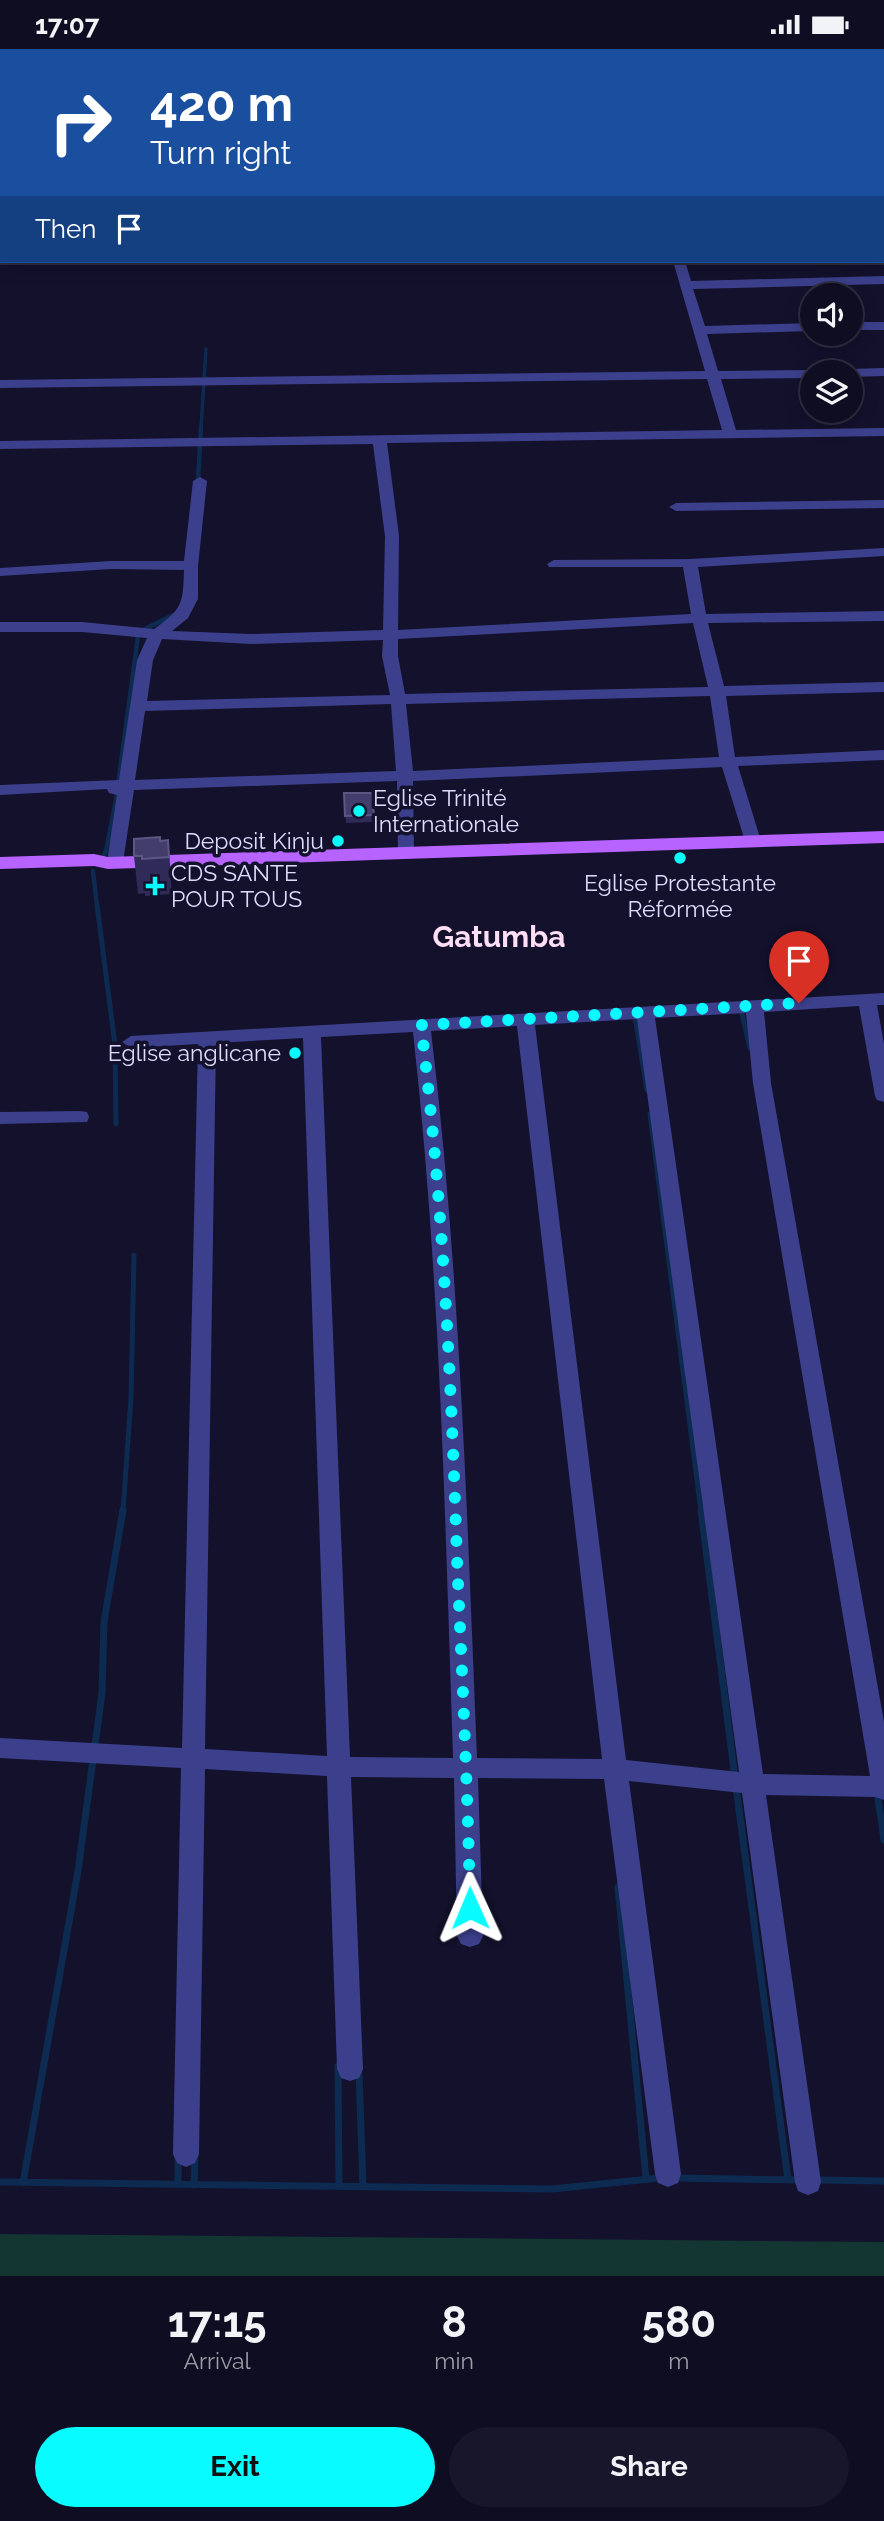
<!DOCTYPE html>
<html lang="en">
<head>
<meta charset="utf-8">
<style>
	body { margin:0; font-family:Raleway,sans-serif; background:#17162a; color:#f1f3f6; height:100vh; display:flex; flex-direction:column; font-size:26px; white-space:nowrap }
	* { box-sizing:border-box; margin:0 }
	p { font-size:23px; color:#9b9ca5 }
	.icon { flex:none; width:38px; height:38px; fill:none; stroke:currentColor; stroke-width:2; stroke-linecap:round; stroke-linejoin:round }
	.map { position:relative; height:2227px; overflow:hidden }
	.panel { display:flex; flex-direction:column; background:#0e0d21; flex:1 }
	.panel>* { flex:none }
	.guide { position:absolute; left:0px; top:0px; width:886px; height:214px; box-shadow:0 4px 18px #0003,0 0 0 2px #2e2d3f; background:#1a4fa0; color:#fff; overflow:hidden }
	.buttons { position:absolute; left:800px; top:234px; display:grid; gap:14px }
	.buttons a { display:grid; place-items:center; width:63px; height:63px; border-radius:50%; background:#0e0d21; box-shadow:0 4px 18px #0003,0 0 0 2px #2e2d3f; font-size:35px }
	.pin { position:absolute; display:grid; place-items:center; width:60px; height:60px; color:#fff; margin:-72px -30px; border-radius:50% 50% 50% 0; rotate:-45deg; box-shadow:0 0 7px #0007 }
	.pin .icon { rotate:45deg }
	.me { position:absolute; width:77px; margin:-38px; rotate:359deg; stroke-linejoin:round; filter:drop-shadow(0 0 5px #0008) }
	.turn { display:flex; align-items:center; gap:24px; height:147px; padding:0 35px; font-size:32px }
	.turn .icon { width:91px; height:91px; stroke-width:2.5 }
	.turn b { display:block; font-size:49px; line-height:60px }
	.then { display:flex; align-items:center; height:66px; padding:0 35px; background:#0003; gap:14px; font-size:26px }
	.eta { display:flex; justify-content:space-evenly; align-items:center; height:119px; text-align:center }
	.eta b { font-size:42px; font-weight:700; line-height:49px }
	.action { display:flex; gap:14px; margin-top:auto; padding:14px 35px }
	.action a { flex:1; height:80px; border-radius:42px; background:#08fcff; color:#111; font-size:28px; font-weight:700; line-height:80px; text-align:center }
	.action a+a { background:#17162a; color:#f1f3f6 }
	.status { display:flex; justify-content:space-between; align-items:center; height:49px; padding:0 35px; background:#0e0d21; direction:ltr }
	.status svg { height:19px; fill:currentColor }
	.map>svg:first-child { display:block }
</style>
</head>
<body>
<div class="status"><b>17:07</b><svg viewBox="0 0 49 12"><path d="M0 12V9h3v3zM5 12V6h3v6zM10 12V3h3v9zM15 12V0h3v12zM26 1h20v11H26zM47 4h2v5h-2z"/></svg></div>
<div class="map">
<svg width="884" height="2227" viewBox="0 0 884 2227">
	<rect width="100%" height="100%" fill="#13112c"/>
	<!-- green -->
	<path fill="#143632" d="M0,2185L884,2193V2227H0Z"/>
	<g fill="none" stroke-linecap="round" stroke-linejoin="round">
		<!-- stream-far3 -->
		<path stroke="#0d2b50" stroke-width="3.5" d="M201,379L206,300"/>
		<!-- stream-far2 -->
		<path stroke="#0d2b50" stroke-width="4.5" d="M198,433L201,377
			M101,812L106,802L116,751L138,587L143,581L173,566
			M93,822L97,857"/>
		<!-- stream-far1 -->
		<path stroke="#0d2b50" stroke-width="5" d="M97,856L115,996L116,1075
			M742,965L750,999
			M635,968L647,1041
			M650,1065L701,1462
			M123,1462L131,1349L134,1206"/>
		<!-- stream -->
		<path stroke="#0d2b50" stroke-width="7" d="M701,1461L735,1729
			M736,1738L788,2131
			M877,1743L884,1791
			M618,1838L646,2129
			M338,2017L339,2137
			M359,2023L363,2138
			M178,2109V2135
			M674,2129L800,2131
			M814,2131L884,2132
			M0,2133L552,2140L660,2129
			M23,2134L78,1822L102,1644L104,1573L123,1461
			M194,2136L195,2107"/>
		<!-- street -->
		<path fill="#3c408c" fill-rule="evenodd" d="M613,0H623V2H613Z
			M701,0H711V2H701Z
			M772,0H782L783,2H772Z
			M848,0H858L859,2H848Z
			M673,212H685L691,232L884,227V235L693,240L705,277L812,274V282L707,285L718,322L812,321L818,324H812V329L721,330L736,381L884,379V387L387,394L399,487L398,581L691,565L683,518H549L547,515L554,511L690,510L884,499V507L698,518L706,565L884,562V572L708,574L724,637L884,633V643L726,647L735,708L884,701V711L738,717L761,792L753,797L745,792L722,718L413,732L414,803L406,808L398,803L397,732L134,741L123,813L115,818L107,813L117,746L109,744L107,740L0,746V736L119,731L137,611L147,589L82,583H0V573H82L154,580C182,560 183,556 184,521L111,520L0,527V519L111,512H184L193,432L200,428L207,432L198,517V550L188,569L172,582L251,585L383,581L385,487L373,395L0,400V392L722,381L707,330L0,339V331L705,322ZM693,574L708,638L405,645L398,607V590ZM162,590L251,595L383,591L382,607L390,646L147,652L153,611ZM710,647L719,708L413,722L406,655ZM391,655L396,722L135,731L145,662Z
			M850,273H884V281H850Z
			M884,319V327L850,328V324H844L850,320Z
			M884,451V459L676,462L669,458L676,454Z
			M884,944V956H877L884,995V1053L877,1051L875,1047L859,957L764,963L771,1034L884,1673V1751L875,1748L766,1746L821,2133L818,2142L808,2146L798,2142L795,2133L742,1744L629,1732L681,2125L678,2134L668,2138L658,2134L655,2125L604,1730L478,1729L483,1887L479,1895L470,1898L461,1895L457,1887L454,1729L351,1728L363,2020L359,2029L350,2032L341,2029L337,2020L327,1727L205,1720L199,2105L195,2114L186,2118L177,2114L173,2105L181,1719L0,1709V1689L182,1699L198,995L131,999L122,993L131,987ZM746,964L753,1034L870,1727L763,1725L655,969ZM637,970L739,1723L626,1711L535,976ZM517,977L602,1710L477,1709C467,1466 460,1223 431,982ZM413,983C440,1224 445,1466 453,1709L350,1708L321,988ZM303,989L327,1707L205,1700L216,994Z
			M80,1062L87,1063L89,1068L87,1073L0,1075V1063Z"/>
		<!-- primary -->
		<path fill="#b763ff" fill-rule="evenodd" d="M884,782V794L108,820L94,817L0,820V808L94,805L108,808Z"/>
	</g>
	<!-- wall -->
	<path fill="#302a59" d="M344,744H372L374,773L346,774Z
		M168,791L172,845L145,847V844L138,845L134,807L160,792Z"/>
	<!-- shaded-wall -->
	<path fill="#1d1840" d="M168,791L171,828L172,845L169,808Z"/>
	<!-- building -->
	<path fill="#433d6b" stroke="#5b5682" stroke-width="2" d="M344,744H372L374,766L345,767Z
		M160,788V792L168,791L169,808L142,810V807H134V790Z"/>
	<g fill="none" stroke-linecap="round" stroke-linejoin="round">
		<!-- route -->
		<path stroke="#08fcff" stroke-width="12" stroke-dasharray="0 21.6" d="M470,1859C468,1742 462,1626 457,1510C451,1331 443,1153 421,976L799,954"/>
	</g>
	<!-- markers -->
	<g fill="#08fcff" stroke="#13112c" stroke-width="2.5">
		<circle cx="359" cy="762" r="7"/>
		<circle cx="338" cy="792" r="7"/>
		<circle cx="680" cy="809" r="7"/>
		<path d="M151.5 826.5h7v7h7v7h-7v7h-7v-7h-7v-7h7z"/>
		<circle cx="295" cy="1004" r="7"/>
	</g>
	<g text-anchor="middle" stroke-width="7" stroke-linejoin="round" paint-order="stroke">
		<!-- poi labels -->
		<g font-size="23" fill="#dddcff" stroke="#13112c" text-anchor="start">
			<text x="373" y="757">Eglise Trinité<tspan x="373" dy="26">Internationale</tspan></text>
			<text x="324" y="800" text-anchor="end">Deposit Kinju</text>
			<text x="171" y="832">CDS SANTE<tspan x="171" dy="26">POUR TOUS</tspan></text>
			<text x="680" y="842" text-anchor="middle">Eglise Protestante<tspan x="680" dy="26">Réformée</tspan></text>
			<text x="281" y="1012" text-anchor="end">Eglise anglicane</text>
		</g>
		<!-- district labels -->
		<g font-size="30" font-weight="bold" fill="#ffdef6" stroke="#13112c">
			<text x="499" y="898">Gatumba</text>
		</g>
	</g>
</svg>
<div class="buttons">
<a><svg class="icon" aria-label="sound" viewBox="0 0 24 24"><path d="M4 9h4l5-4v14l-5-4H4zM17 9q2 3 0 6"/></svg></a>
<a><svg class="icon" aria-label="layers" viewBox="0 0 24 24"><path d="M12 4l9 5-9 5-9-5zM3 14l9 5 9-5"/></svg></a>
</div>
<div class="pin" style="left:799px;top:954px;background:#d93025"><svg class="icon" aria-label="arrive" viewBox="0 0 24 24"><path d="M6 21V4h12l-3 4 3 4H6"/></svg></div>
<svg class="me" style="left:470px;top:1859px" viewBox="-20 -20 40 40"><path d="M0-17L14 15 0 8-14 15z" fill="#08fcff" stroke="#fff" stroke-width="4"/></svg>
<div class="guide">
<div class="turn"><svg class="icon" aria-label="right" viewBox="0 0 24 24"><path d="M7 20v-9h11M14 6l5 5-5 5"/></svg><div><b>420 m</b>Turn right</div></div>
<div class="then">Then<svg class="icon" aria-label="arrive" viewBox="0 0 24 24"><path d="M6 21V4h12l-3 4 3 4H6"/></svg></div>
</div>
</div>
<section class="panel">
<div class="eta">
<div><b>17:15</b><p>Arrival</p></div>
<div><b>8</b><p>min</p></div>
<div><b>580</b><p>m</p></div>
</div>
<div class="action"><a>Exit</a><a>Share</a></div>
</section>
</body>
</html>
